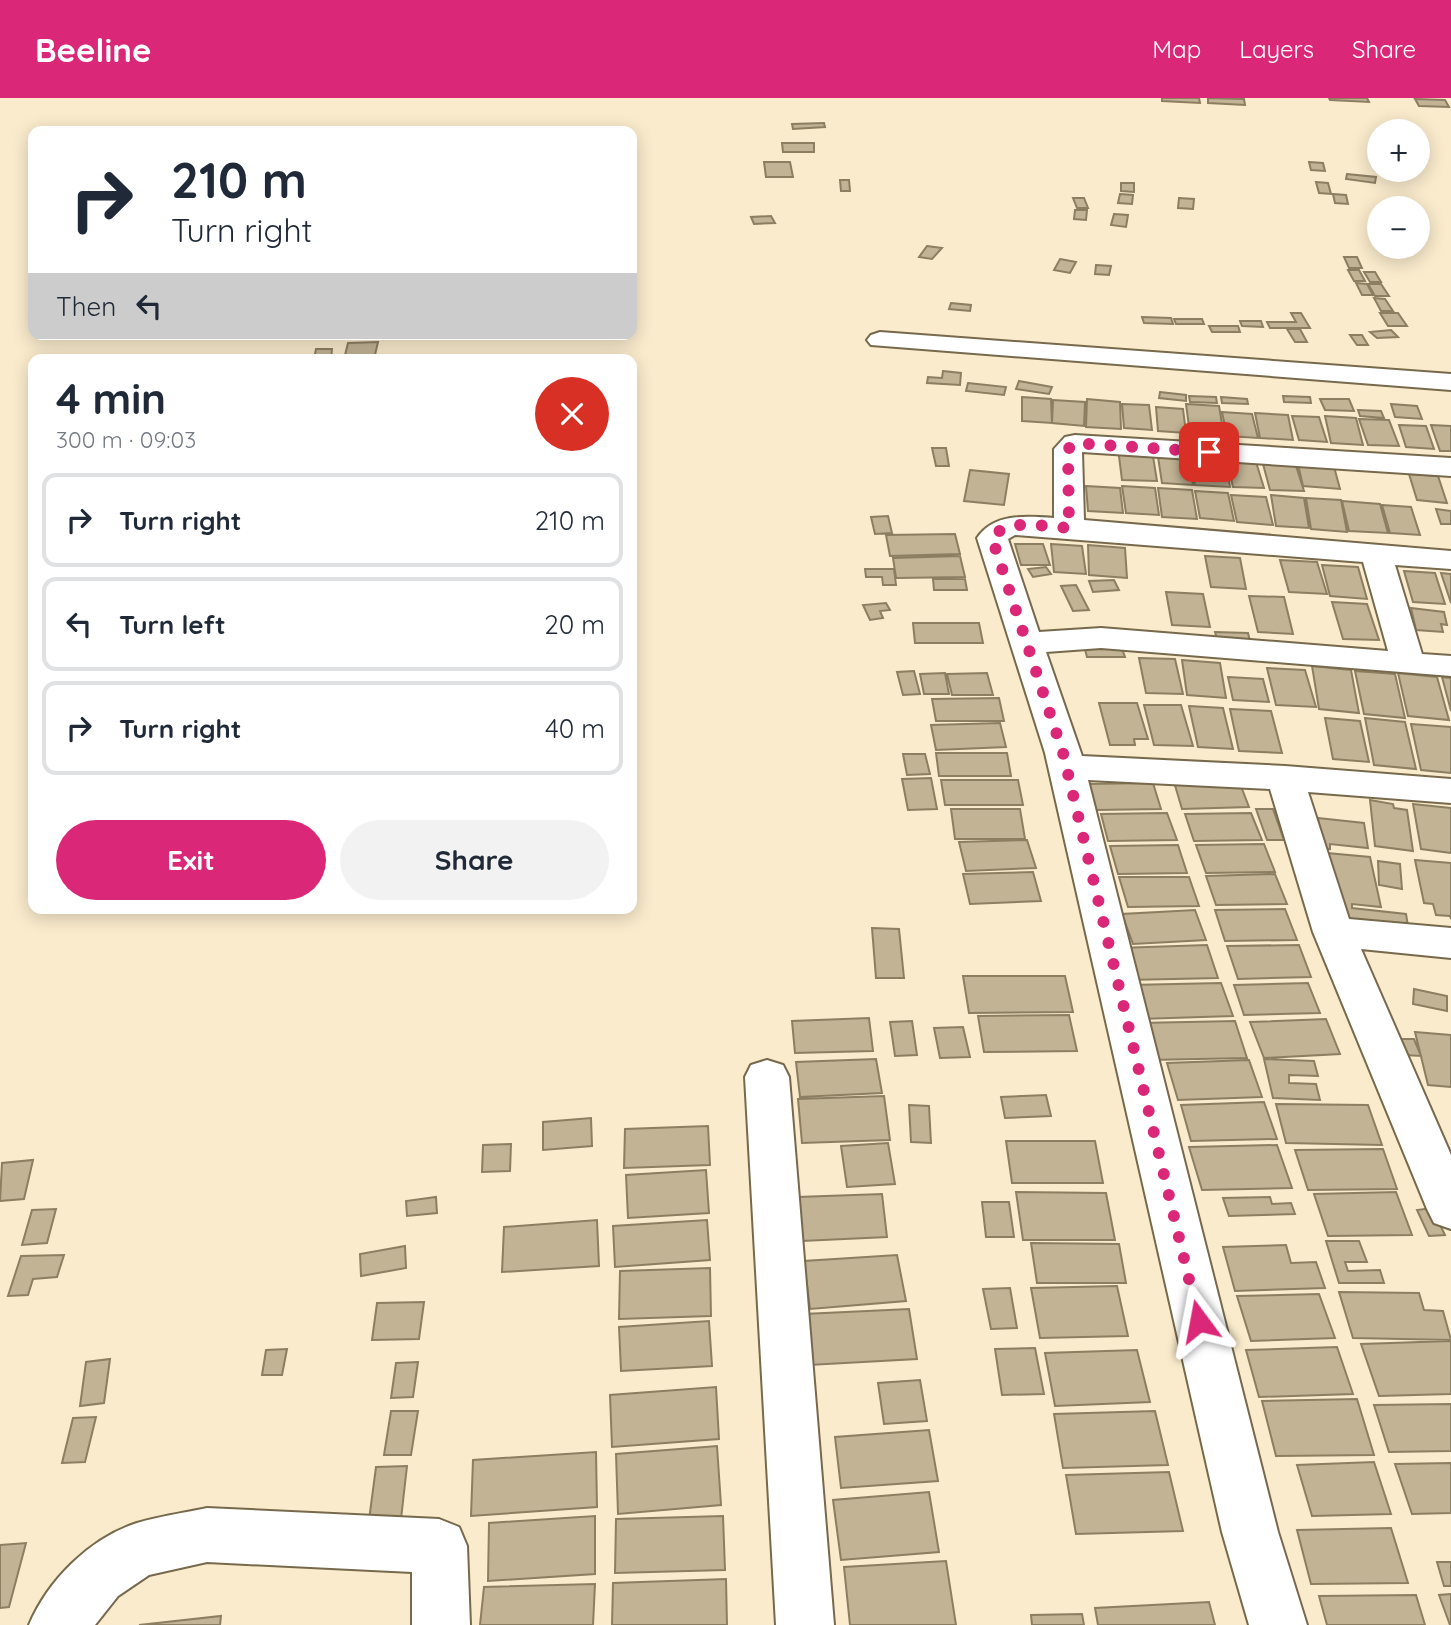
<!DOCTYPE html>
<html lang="en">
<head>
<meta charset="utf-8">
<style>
	body { margin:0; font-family:Quicksand,sans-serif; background:#f2f2f3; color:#1f2937; height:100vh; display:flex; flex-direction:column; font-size:26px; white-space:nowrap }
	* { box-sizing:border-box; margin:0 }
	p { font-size:23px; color:#747a83 }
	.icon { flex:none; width:38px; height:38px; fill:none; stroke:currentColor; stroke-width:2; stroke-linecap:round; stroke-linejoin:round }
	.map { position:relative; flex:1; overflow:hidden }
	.side { position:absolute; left:28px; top:256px; width:609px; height:560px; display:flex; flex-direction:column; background:#fff; border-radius:14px; box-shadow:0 4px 18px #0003 }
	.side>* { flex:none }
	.top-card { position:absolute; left:28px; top:28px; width:609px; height:214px; border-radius:14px; box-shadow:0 4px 18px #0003; background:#fff; color:#1f2937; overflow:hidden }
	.controls { position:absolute; left:1367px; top:21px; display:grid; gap:14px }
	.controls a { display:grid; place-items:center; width:63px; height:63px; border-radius:50%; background:#fff; box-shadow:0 4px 18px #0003; font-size:35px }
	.pin { position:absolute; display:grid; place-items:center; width:60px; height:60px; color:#fff; margin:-30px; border-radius:14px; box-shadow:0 4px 10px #0006 }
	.me { position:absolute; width:77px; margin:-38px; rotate:347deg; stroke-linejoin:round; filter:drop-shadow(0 0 5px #0008) }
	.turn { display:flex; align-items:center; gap:24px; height:147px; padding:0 28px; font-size:32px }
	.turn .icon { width:91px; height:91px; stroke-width:2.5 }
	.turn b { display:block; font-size:49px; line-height:60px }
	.then { display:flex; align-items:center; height:66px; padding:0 28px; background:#0003; gap:14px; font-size:26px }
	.round { display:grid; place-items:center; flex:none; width:74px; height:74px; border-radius:37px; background:#f2f2f3 }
	.overview { display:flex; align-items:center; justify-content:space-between; height:119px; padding:0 28px }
	h1 { font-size:42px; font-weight:700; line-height:52px }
	.cta { display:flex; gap:14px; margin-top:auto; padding:14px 28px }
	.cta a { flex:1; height:80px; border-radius:42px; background:#db2777; color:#fff; font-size:28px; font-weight:700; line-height:80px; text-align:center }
	.cta a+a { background:#f2f2f3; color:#1f2937 }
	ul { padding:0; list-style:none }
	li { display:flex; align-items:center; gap:21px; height:94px; margin:0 14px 10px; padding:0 14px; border:4px solid #e0e1e3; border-radius:14px }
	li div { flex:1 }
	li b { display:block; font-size:26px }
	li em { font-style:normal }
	header { display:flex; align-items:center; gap:42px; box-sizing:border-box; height:98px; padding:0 35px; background:#db2777; color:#fff }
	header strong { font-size:33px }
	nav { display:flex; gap:38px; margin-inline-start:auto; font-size:24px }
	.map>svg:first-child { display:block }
</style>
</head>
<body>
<header>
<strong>Beeline</strong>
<nav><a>Map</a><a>Layers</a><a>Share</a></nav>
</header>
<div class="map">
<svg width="1451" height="1527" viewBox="0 0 1451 1527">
	<rect width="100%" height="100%" fill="#faebcc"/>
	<!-- building -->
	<path fill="#c1b394" stroke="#8c7e61" stroke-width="2" d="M1162,0H1199L1200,5L1162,3Z
		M1208,0L1244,1L1245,7L1208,5Z
		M1329,0H1367L1369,4L1330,2Z
		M1415,1L1445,2L1449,9L1419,8Z
		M824,25L825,29L793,31L792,26Z
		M782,45H814V54H783Z
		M764,64H790L793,79H766Z
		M1309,64L1323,65L1325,73L1311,72Z
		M1347,76L1376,79L1375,85L1346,81Z
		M840,82H849L850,93H841Z
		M1316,84L1328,85L1331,96L1319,95Z
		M1121,85H1134V94L1121,93Z
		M1120,96L1133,97L1132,106L1118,105Z
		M1333,96L1346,97L1348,106L1335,105Z
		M1073,100H1084L1088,110H1077Z
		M1179,100L1194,101L1193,111L1178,110Z
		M1075,112H1087L1086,122L1074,121Z
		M1114,116L1128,117L1126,129L1111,127Z
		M771,118L775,125L754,126L751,119Z
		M927,148L942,150L932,161L919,159Z
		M1344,159H1357L1362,170H1349Z
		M1060,161L1076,164L1070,175L1054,172Z
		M1096,167L1111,168L1109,177L1095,176Z
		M1348,172H1359L1365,183H1354Z
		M1364,174H1375L1381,184H1370Z
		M1356,185L1367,186L1373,197H1362Z
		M1368,186H1381L1389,198H1375Z
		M1374,200L1385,201L1393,213H1381Z
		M951,205L971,207L970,213L949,211Z
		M1291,215H1301L1310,230H1270L1267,224H1296Z
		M1380,215H1398L1407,228H1388Z
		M1142,219L1171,220L1173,226L1144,225Z
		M1174,221H1202L1204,226H1176Z
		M1240,223H1261L1263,229L1242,228Z
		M1209,228H1238L1240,234H1212Z
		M1287,231H1300L1307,244H1295Z
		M1391,232L1398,239L1377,240L1370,234Z
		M1350,237H1362L1368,247H1357Z
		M378,244L374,261H344L348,245Z
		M316,251H332L331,261H314Z
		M943,273L961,275L960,287L927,285L928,279L942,280Z
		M1019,283L1052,289L1049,296L1016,291Z
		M968,285L1006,289L1004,297L966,293Z
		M1160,294L1186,297V303L1159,300Z
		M1189,298L1216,299L1217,305L1190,304Z
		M1283,298L1310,299L1311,305L1284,304Z
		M1022,299L1051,301L1052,325L1022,323Z
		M1221,299L1247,301L1248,306L1222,305Z
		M1087,301L1120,304L1121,331L1086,329Z
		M1320,301H1349L1354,313L1325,312Z
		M1053,302L1085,304L1084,328L1052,325Z
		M1122,306L1149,307L1152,332L1124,330Z
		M1186,306L1219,308L1224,338L1190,336Z
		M1391,306L1417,308L1422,321L1395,319Z
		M1156,309L1183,311L1186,335L1158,333Z
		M1358,312L1381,313L1384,320L1360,318Z
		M1222,314L1252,316L1258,340L1227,338Z
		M1255,315L1288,317L1293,342L1260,340Z
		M1292,318L1319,319L1327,344L1299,342Z
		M1325,318L1356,320L1363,347L1331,345Z
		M1359,321L1389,322L1399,348L1368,347Z
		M1399,327L1426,328L1434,351L1406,349Z
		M1431,327L1451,328V353H1440Z
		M932,350H946L949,368H936Z
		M1118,350L1152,352L1157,383L1122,382Z
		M1158,359L1188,361L1193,387L1162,385Z
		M1190,360L1225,362L1230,389L1195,387Z
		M1297,362L1333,365L1340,391L1303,388Z
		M1227,363L1256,364L1264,390L1233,389Z
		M1263,366L1296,368L1304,393L1270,392Z
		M970,372L1009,376L1004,407L964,403Z
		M1409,376L1438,378L1447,405L1417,402Z
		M1086,388L1120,390L1123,415L1088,413Z
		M1122,388L1155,390L1159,417L1126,415Z
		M1158,390L1192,392L1197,421L1162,419Z
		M1195,393L1228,395L1234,423L1200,420Z
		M1231,397L1266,399L1273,427L1237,424Z
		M1271,397L1304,400L1309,430L1276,428Z
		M1306,400L1341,402L1347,434L1311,431Z
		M1342,403L1380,406L1388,435L1349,433Z
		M1382,407L1411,409L1420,437L1390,435Z
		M1436,411L1451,413V426H1441Z
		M888,418L892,435L875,436L871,419Z
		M955,436L960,456L890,458L886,437Z
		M1015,446H1043L1050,467H1021Z
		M1051,446L1082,448L1086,476L1054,474Z
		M1088,447L1125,450L1127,480L1089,477Z
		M960,458L965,479L896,480L893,460Z
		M1205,458L1240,460L1246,491L1211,489Z
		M1280,462L1317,464L1327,496L1289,494Z
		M1322,467L1358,469L1367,501L1330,498Z
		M1046,469L1051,476L1033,479L1028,471Z
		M865,471H894L896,487H883L882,479H866Z
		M1404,473L1435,475L1445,506L1413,504Z
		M1441,475L1451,476V505Z
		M933,481H965L967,492H934Z
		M1114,482L1119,492L1093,494L1089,483Z
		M1076,487L1089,512L1073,513L1061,488Z
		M1166,494L1203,496L1210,529L1172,527Z
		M1249,498L1284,499L1293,536L1258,534Z
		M1332,504L1367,506L1379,542L1343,541Z
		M886,505L890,512L880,513L883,520L870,522L863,507Z
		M1411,510L1444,514L1447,527L1441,526L1443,534L1416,532Z
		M913,525H979L983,545H915Z
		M1215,534L1248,535L1250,543L1217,541Z
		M1084,548H1121L1125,559H1087Z
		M1139,560L1175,561L1183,596L1146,595Z
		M1182,562L1220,565L1226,600L1187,597Z
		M1312,568L1351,572L1359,615L1319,611Z
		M1267,570L1305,572L1316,609L1276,607Z
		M914,573L920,596L903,597L897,574Z
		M1355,573L1395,576L1405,620L1364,616Z
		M945,575L949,596H924L920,576Z
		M987,575L993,597H952L947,576Z
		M1398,575L1437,579L1449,622L1408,618Z
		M1228,579L1263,581L1269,604L1233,602Z
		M1442,579L1451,580V613Z
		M999,600L1004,623H936L932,601Z
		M1099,605H1137L1148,641H1134L1135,647H1110Z
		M1144,607H1181L1193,648L1154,647Z
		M1189,608L1223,610L1233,651L1198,649Z
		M1230,611L1271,613L1282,655L1239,653Z
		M1325,620L1360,623L1369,664L1333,661Z
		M1365,620L1405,624L1416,671L1374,667Z
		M1000,625L1006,649L936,652L931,627Z
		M1411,626L1451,629V675L1421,672Z
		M936,655H1007L1011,678H939Z
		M903,656H925L930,676L907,677Z
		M931,680L937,711L908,712L902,681Z
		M941,682H1018L1023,707H945Z
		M1239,683L1249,709L1182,711L1174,684Z
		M1153,685L1161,711L1095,712L1087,686Z
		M1370,702L1393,706L1394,710L1407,712L1413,753L1375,748Z
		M1413,706L1451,710V755L1421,751Z
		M951,711H1020L1025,741H955Z
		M1256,711H1273L1284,742H1267Z
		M1167,715L1177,742L1108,743L1101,716Z
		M1251,715L1262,742L1194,743L1185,716Z
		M1318,720L1364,725L1368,750L1330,746V751L1322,750Z
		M1027,742L1036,770L966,773L959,744Z
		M1264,746L1275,774L1206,775L1196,747Z
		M1178,747L1187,775L1118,776L1110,748Z
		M1327,755L1370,759L1381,809L1352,806V810L1406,816L1408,828L1338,821Z
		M1415,762L1451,765V821L1450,818L1436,817L1433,806L1424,805Z
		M1378,763L1400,766L1402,791L1379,787Z
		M1033,774L1041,803L970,806L963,776Z
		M1275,776L1287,806L1216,807L1206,778Z
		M1119,779H1189L1199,808L1128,809Z
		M1285,811L1297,842L1225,843L1215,812Z
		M1195,812L1206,842L1133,846L1122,816Z
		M872,830L899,831L904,880H876Z
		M1207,847L1218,880L1128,882L1118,850Z
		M1299,847L1311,879L1238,881L1227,848Z
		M963,878H1065L1073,914L969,915Z
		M1221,885L1233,918L1139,921L1130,887Z
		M1308,885L1320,915L1244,917L1234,887Z
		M1414,891L1447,898V913L1413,906Z
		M1069,917L1077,953L984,954L978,918Z
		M869,920L873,953L795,955L792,923Z
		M1326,921L1340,956L1264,960L1250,924Z
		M912,923L917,957L895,958L890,924Z
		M1235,923L1247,960L1149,962L1139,925Z
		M963,929L970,959L940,960L934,930Z
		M1415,934L1451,937V989L1428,987Z
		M1398,941H1414L1421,958L1404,957Z
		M876,961L882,995L800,999L796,964Z
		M1264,961L1314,963L1318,978L1289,977V985L1316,986L1320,1002L1273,1000Z
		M1249,962L1262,999L1178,1002L1167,965Z
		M1046,997L1051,1018L1005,1020L1001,999Z
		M884,998L890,1042L802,1045L798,1001Z
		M1264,1004L1277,1041L1191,1043L1181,1007Z
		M1276,1006L1368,1007L1382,1047L1286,1045Z
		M909,1007L929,1008L931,1045L911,1044Z
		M591,1020L592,1048L543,1052V1024Z
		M708,1028L710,1067L624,1070L625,1031Z
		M1006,1043H1095L1103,1085H1012Z
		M888,1045L895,1086L847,1089L841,1048Z
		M511,1046L510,1073L482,1074L483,1047Z
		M1277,1047L1292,1090L1202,1092L1189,1049Z
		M1383,1051L1397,1091L1308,1092L1295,1052Z
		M33,1062L24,1101L0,1103L2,1065Z
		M706,1072L709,1115L628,1120L626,1077Z
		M1016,1094L1106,1095L1115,1142H1023Z
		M1396,1094L1412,1137L1328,1138L1314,1096Z
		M882,1096L887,1139L802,1143L798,1099Z
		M436,1099L437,1115L407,1118L406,1103Z
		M1270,1099L1272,1106L1291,1105L1295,1116L1229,1118L1223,1100Z
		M982,1104H1009L1014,1139H986Z
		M1432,1110L1445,1137L1429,1138L1417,1112Z
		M56,1111L47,1145L22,1147L32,1112Z
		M597,1122L599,1168L502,1174L504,1129Z
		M707,1122L710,1162L615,1169L613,1128Z
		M1326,1143H1359L1367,1164H1345L1348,1173L1380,1172L1384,1185H1339Z
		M1031,1145L1119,1146L1126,1185H1037Z
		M1286,1147L1291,1165L1316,1164L1325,1190L1235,1193L1223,1149Z
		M405,1148L406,1170L361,1178L360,1156Z
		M64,1157L57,1179L33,1181L28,1197L8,1198L21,1158Z
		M897,1157L906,1203L810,1211L804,1163Z
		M710,1170L711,1218L619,1221L620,1173Z
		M1117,1188L1128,1238L1040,1240L1031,1190Z
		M1010,1190L1017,1230L991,1231L983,1191Z
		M1339,1194L1419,1195L1424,1212L1443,1213L1451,1242L1353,1240Z
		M1319,1196L1335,1240L1251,1243L1237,1198Z
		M424,1204L419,1241L372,1242L377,1205Z
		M909,1211L917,1261L809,1267L804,1216Z
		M709,1223L712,1268L621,1273L619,1229Z
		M1451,1243V1296L1379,1298L1361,1246Z
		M1337,1249L1353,1296L1259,1299L1246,1252Z
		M1035,1250L1044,1296L1002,1297L995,1251Z
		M287,1251L282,1277H262L266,1252Z
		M1137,1252L1150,1304L1055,1308L1045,1255Z
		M110,1261L104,1305L80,1308L86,1264Z
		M418,1264L413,1299L391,1300L396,1265Z
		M920,1282L927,1323L884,1326L878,1285Z
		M716,1289L719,1341L612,1349L610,1297Z
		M1357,1301L1374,1357L1276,1358L1262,1303Z
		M1451,1306V1353L1389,1354L1374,1307Z
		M391,1313H418L411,1357H384Z
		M1155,1313L1168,1367L1063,1370L1054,1316Z
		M96,1319L85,1364L62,1365L73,1320Z
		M929,1332L938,1383L841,1390L835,1339Z
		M717,1348L721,1407L618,1416L616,1356Z
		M596,1354L597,1409L471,1418L473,1362Z
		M1374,1364L1391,1416L1312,1418L1297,1367Z
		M1451,1365V1415L1412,1416L1395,1366Z
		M407,1368L401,1421L369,1422L376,1369Z
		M1169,1374L1183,1433L1076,1436L1066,1377Z
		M929,1394L939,1454L841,1462L833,1402Z
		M595,1418V1476L488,1483L489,1425Z
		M723,1418L725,1472L615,1475L616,1421Z
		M1391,1430L1408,1485L1311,1486L1297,1432Z
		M26,1445L9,1509L0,1510V1447Z
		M946,1463L956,1527H850L844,1469Z
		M1437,1464H1451V1488H1444Z
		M726,1481L727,1527H612L613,1485Z
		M595,1486L593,1527H480L484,1489Z
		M1451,1496V1527H1450L1439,1497Z
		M1416,1497L1425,1527H1327L1319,1498Z
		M1209,1504L1215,1527H1098L1095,1510Z
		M1082,1516L1084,1527H1032L1031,1517Z
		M221,1518L220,1527H139Z"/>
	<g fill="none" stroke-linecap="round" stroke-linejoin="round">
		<!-- minor casing -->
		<g stroke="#76694c" stroke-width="4">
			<path id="minor" d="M880,234L1451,276V292L871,247L867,242L871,237Z
				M1075,337L1451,360V378L1082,354L1084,422L1451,453V471L1395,467L1422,556L1451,558V578L1101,550L1046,554L1082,658L1285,668L1451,681V705L1308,694L1349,821L1451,830V860L1361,851L1451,1057V1131L1434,1125L1427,1111L1313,834L1270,691L1088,682L1278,1434L1307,1527H1249L1222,1434L1045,655L977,440C994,415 1026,418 1054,420V351L1065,339ZM1015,437L1363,464L1388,553L1101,530L1039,534L1008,441Z
				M767,962L783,967L789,979L834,1527H776L745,979L751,967Z
				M207,1410L439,1421L459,1429L467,1448L470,1527H412V1474L207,1464L149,1477L118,1498L95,1527H29C48,1482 90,1440 137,1425C160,1418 184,1415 207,1410Z"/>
		</g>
		<!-- minor -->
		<use href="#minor" fill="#fff" fill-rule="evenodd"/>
	</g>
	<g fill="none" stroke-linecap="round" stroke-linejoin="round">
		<!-- route -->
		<path stroke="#db2777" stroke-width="12" stroke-dasharray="0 21.6" d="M1199,1223L1063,655L992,440C1007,419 1046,429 1069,430L1068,351L1075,345L1209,354"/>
	</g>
</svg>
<div class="controls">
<a>+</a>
<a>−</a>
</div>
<div class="pin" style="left:1209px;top:354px;background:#d93025"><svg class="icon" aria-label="arrive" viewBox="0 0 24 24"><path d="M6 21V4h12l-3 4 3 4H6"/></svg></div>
<svg class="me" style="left:1199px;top:1223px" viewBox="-20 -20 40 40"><path d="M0-17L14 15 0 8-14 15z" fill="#db2777" stroke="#fff" stroke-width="4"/></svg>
<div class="top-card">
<div class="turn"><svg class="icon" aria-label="right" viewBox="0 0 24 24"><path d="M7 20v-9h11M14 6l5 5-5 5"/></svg><div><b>210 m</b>Turn right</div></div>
<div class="then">Then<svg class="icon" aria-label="left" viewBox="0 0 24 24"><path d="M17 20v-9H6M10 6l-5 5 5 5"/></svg></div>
</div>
<section class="side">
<div class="overview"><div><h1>4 min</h1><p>300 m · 09:03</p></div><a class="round" style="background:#d93025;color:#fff"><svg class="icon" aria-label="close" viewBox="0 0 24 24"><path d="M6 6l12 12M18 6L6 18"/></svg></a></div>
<ul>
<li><svg class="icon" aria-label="right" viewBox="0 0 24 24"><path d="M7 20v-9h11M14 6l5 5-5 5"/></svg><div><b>Turn right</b></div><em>210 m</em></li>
<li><svg class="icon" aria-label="left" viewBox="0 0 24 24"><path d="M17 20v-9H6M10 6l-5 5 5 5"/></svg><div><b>Turn left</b></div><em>20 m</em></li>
<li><svg class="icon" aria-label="right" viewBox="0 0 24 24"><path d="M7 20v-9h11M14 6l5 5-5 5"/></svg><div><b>Turn right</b></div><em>40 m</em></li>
</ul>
<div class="cta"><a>Exit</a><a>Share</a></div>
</section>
</div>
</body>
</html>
